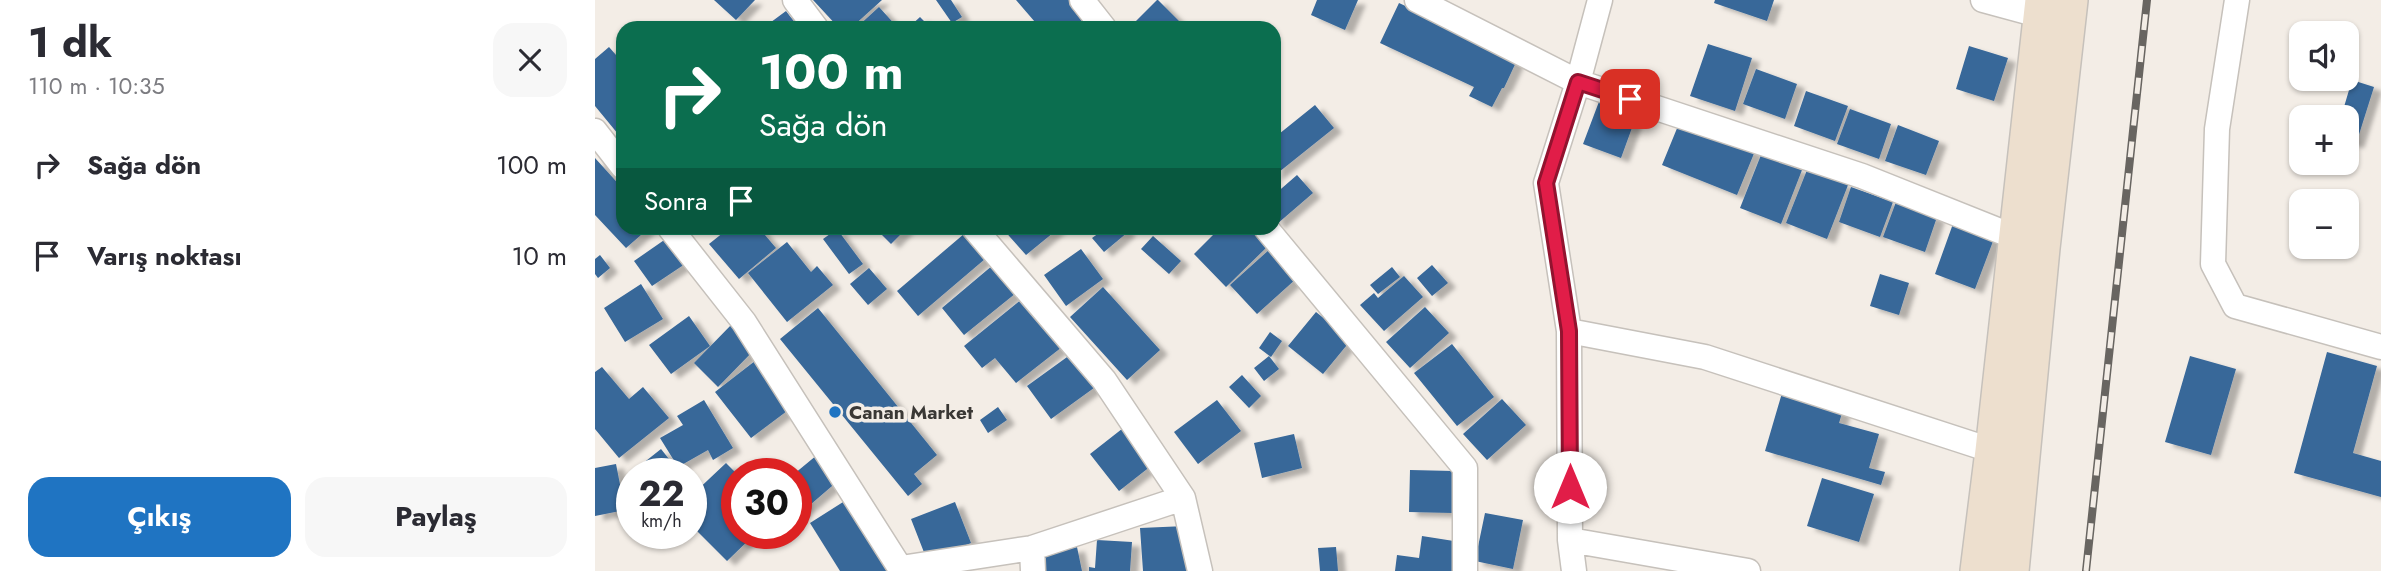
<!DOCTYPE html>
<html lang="tr">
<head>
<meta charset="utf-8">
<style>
	body { margin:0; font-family:Jost,sans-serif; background:#f7f7f7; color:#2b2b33; height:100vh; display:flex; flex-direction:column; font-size:26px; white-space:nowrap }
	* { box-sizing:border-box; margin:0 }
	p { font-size:23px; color:#7c7c81 }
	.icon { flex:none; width:38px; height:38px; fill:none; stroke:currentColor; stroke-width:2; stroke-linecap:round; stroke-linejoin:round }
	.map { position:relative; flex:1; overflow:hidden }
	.sheet { display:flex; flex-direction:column; background:#fff; width:595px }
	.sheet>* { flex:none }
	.guide { position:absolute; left:21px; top:21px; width:665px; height:214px; border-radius:21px; box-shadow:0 2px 5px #0004; background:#0b6e4f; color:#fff; overflow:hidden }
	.fabs { position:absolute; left:1694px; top:21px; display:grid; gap:14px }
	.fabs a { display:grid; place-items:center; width:70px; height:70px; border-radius:14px; background:#fff; box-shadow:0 2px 5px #0004; font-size:35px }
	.speed { position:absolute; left:21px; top:458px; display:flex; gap:14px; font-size:35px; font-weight:700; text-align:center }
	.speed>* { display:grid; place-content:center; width:91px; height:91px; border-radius:50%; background:#fff; box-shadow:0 2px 5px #0004; line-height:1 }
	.speed small { font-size:18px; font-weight:400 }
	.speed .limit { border:10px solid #d22; background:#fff; color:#111 }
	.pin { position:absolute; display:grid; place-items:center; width:60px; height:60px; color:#fff; margin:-30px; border-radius:14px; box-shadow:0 4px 10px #0006 }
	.me { position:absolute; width:77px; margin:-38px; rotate:0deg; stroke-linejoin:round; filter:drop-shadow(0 0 5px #0008) }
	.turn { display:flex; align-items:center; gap:24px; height:147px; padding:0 28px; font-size:32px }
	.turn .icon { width:91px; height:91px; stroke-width:2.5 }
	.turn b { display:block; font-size:49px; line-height:60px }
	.then { display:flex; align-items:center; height:66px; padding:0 28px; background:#0003; gap:14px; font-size:26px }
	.round { display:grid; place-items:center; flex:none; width:74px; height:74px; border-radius:21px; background:#f7f7f7 }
	.overview { display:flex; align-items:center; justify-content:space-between; height:119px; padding:0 28px }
	h1 { font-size:42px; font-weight:700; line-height:52px }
	.action { display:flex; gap:14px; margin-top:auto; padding:14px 28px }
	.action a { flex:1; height:80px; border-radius:21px; background:#1f74c2; color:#fff; font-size:28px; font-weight:700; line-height:80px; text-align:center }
	.action a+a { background:#f7f7f7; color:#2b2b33 }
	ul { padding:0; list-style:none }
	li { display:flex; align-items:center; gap:21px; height:91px; padding:0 28px }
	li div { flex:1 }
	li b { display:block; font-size:26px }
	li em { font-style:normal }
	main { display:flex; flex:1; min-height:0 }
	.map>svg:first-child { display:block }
</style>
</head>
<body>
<main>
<section class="sheet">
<div class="overview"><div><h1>1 dk</h1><p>110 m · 10:35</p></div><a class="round"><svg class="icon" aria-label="close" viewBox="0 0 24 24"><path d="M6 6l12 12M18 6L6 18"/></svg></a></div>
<ul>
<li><svg class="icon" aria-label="right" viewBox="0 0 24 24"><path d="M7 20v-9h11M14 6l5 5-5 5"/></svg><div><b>Sağa dön</b></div><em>100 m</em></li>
<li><svg class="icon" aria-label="arrive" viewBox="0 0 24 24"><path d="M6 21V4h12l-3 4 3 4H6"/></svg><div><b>Varış noktası</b></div><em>10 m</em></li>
</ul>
<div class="action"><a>Çıkış</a><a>Paylaş</a></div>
</section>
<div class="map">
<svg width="1786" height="571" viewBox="0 0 1786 571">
	<defs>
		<filter id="shadow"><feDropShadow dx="8" dy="4.5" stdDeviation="2" flood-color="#0004"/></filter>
	</defs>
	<rect width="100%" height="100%" fill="#f3ede6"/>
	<!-- building -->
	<path fill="#376799" filter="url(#shadow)" d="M119,0H160L141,20Z
		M218,0H287L256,28H244Z
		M341,0H356L367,17L357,23Z
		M421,0H474L497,28H432L440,22Z
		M562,0H563L591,28H534Z
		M722,0H763L750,30L716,15Z
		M1120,0H1179L1172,21L1119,3Z
		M804,3L923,58L909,88H907L897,107L874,96L879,87L785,43Z
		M284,7L303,28H261Z
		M191,11L204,28H168Z
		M325,17L336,28H313Z
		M1113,44L1157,58L1140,111L1095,96Z
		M1374,46L1413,58L1399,101L1361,89Z
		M14,47L28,63V140L0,106V59Z
		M1161,69L1202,84L1190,119L1148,104Z
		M1757,80L1779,87L1761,144L1752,141V117H1746Z
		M1211,91L1253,106L1240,141L1199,126Z
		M1005,99L1042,114L1026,158L988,144Z
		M720,105L739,128L679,176V138Z
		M1255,109L1296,124L1284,159L1242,144Z
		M1085,121L1160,151L1142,195L1067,165Z
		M1303,125L1344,141L1331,175L1290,161Z
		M1166,155L1207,170L1186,224L1145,208Z
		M0,158L28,189V228H54L31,248L0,215Z
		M1212,170L1253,185L1232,239L1191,223Z
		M702,175L718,193L682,224L679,220V195Z
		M1256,187L1298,202L1285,237L1244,222Z
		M1301,202L1342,217L1330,252L1288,237Z
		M1359,221L1400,236L1380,289L1340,274Z
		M134,228H164L181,248L144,279L114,244Z
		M280,228H312L296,244Z
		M376,228L397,253L323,316L302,291Z
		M407,228H464L431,255Z
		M511,228H529L533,232L509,252L497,238Z
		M625,228H657L674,245L631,287L599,254Z
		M242,229L268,264L254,274L228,239Z
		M75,236L93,262L57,286L39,261Z
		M558,236L586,261L574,274L546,249Z
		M192,242L216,272L222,266L238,285L192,322L153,273Z
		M486,249L508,279L471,306L449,275Z
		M675,249L702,278L662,314L635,285Z
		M5,255L15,268L3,278L0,274V259Z
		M398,265L421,293L369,335L347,308Z
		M837,265L853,283L837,296L822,278Z
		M797,267L805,277L783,294L775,285Z
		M274,268L292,289L273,305L255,284Z
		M1285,274L1314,283L1304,315L1275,306Z
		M809,276L828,297L789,331L765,305L779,293L783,298Z
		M46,284L68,319L30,342L9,308Z
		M508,287L565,350L532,380L475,317Z
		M427,299L467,347L421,383L400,358L387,368L369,346Z
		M830,307L854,333L815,368L791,342Z
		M223,308L342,455L319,474L327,484L313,496L185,339Z
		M721,312L756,340L728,374L693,346Z
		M94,316L115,346L76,374L54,345Z
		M137,324L161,348L123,387L99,363Z
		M675,332L687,341L676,357L664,348Z
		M857,344L899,397L862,426L819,373Z
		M479,352L503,385L456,419L432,386Z
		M1732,352L1782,366L1758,453L1786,461V497L1699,473Z
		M674,356L684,369L669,381L659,368Z
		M1595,356L1641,369L1616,455L1570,442Z
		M160,361L196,408L156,438L120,392Z
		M7,367L34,399L48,387L74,418L24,458L0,429V372Z
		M647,375L666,396L654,408L634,387Z
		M1187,393L1248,410L1244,423L1284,434L1274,468L1290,472L1286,485L1170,451Z
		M907,399L931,425L892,460L868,434Z
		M109,400L138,448L118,460L113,450L83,467L65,438L88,425L82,416Z
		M622,400L646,431L603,464L579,432Z
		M403,407L412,420L393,433L385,420Z
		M532,425L561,462L524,491L495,454Z
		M699,434L707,468L667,478L659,443Z
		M66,449L82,469L79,474H37V481L32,476Z
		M222,455L244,480L201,517V474H199Z
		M131,463L142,474V534H160L132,561L96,525V496Z
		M21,464L30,510L0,516V468Z
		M815,470L858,471V513L814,512Z
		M1227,478L1279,494L1264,542L1212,526Z
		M256,497L296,571H245L215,523Z
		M360,502L376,543L332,560L316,519Z
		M890,513L928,520L918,569L880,561Z
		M591,526L593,571H548L545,528Z
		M827,536L865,542L860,571H800L802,555L824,558Z
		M502,540L537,542L535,571H494V567L500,568Z
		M482,547L487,571H447L443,555Z
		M741,547L743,571H725L723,548Z"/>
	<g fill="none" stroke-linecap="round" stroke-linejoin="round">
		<!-- street casing -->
		<g stroke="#c6c1bb" stroke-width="27">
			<path id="street" d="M200,0L221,28
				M487,0L509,28
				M822,0L983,82L1267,176L1435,243
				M1388,0L1462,20
				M1642,0L1622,129L1618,264L1640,306L1786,347
				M0,131L28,167
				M75,228L149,322L307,571
				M379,228L509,380L588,498L605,571
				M671,228L870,468V571
				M974,331L1110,357L1411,455
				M975,540L1153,571
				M437,548L438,571
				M306,568L437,548L588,498
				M979,571L975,540L974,331L951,183L983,82L1005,0"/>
		</g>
		<!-- secondary casing -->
		<g stroke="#c6c1bb" stroke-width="38">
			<path id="secondary" d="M1383,571L1398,451L1448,0
				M1416,571L1447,248L1475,0"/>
		</g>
		<!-- street -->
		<use href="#street" stroke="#fff" stroke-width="24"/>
		<!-- secondary -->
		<use href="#secondary" stroke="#eddfce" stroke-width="35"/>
		<!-- rail casing -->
		<g stroke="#686561" stroke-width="8">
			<path id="rail" d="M1491,571L1552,0"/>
		</g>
		<!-- rail -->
		<use href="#rail" stroke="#f3ede6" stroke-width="5" stroke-dasharray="16" stroke-linecap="butt"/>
	</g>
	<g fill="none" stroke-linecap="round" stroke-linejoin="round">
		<!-- route casing -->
		<g stroke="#92132f" stroke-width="18">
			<path id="route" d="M975,487L974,331L951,183L983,82L1035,99"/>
		</g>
		<!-- route -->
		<use href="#route" stroke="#e11d48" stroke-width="12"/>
	</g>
	<!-- markers -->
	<circle fill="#1f74c2" stroke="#f3ede6" stroke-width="2.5" cx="240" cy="412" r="7"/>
	<g text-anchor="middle" stroke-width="7" stroke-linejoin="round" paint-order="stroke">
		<!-- poi labels -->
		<g font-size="19" font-weight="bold" fill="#3a3835" stroke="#f3ede6" text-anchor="start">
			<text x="254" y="419">Canan Market</text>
		</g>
	</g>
</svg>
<div class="fabs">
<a><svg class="icon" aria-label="sound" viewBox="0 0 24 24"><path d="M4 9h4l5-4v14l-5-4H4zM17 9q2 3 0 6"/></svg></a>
<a>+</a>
<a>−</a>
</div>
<div class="speed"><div>22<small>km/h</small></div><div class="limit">30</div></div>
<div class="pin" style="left:1035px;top:99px;background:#d93025"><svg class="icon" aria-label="arrive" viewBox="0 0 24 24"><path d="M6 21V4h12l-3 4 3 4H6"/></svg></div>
<svg class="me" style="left:975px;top:487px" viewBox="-20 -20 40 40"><circle r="19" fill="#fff"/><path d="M0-13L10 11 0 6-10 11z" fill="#e11d48"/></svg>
<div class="guide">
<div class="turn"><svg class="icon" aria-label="right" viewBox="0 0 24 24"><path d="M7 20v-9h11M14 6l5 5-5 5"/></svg><div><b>100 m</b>Sağa dön</div></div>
<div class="then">Sonra<svg class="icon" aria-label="arrive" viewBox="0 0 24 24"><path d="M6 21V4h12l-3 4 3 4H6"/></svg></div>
</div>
</div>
</main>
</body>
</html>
